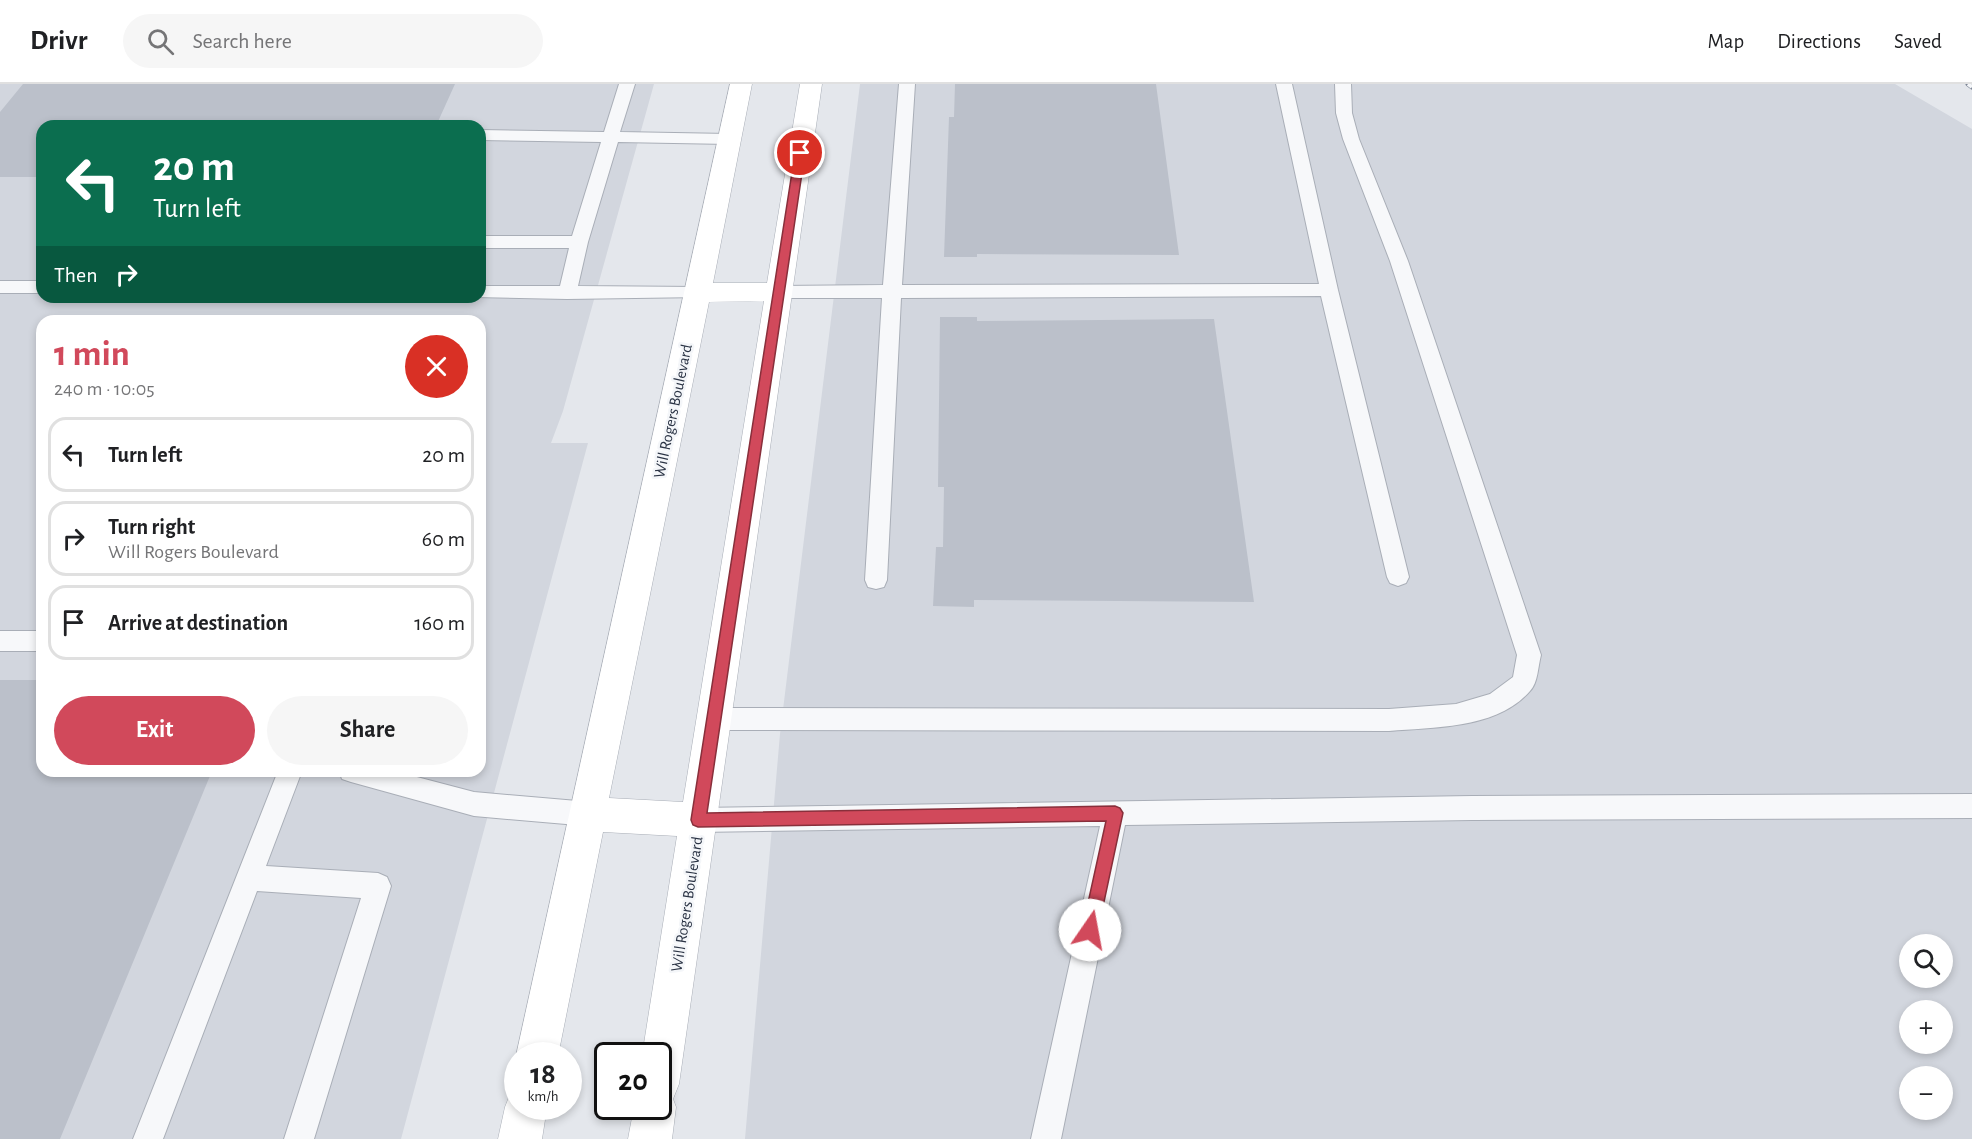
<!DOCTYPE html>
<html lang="en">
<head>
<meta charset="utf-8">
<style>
	body { margin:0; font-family:"Alegreya Sans",sans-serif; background:#f6f6f6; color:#202124; height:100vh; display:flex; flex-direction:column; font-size:22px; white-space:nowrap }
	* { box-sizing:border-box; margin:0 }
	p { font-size:20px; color:#757577 }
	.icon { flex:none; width:33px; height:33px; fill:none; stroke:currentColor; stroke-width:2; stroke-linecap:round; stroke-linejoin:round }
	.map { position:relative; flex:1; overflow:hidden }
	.drawer { position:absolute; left:36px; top:231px; width:450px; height:462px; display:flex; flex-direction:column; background:#fff; border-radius:18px; box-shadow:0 3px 9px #0003 }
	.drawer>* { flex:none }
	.banner { position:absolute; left:36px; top:36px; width:450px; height:183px; border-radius:18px; box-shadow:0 3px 9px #0003; background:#0b6e4f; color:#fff; overflow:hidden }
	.fabs { position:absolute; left:1899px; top:850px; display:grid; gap:12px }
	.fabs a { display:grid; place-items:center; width:54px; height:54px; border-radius:50%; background:#fff; box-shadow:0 3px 9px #0003; font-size:30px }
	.speed { position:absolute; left:504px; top:958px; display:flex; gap:12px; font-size:30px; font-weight:700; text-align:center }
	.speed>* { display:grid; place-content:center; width:78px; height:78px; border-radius:50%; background:#fff; box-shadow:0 3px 9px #0003; line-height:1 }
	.speed small { font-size:15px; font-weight:400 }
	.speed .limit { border:3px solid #111; border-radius:9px; background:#fff; color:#111 }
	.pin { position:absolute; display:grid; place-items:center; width:51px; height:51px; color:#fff; margin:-26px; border:3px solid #fff; border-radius:50%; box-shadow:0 2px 6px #0007 }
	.me { position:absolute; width:66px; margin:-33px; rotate:12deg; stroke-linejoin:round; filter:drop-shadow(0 0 4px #0008) }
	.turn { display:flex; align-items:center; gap:21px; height:126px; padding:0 18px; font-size:27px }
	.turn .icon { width:78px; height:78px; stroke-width:2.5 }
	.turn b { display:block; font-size:42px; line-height:51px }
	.then { display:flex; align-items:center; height:57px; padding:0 18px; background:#0003; gap:12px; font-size:22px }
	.round { display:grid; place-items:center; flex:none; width:63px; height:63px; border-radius:32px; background:#f6f6f6 }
	.summary { display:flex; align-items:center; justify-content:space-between; height:102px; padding:0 18px }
	h1 { font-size:36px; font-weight:700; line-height:45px; color:#d1495b }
	.action { display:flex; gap:12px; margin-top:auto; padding:12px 18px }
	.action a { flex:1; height:69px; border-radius:36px; background:#d1495b; color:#fff; font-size:24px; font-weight:700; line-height:69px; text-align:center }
	.action a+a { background:#f6f6f6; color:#202124 }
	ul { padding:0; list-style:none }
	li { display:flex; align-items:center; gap:18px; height:75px; margin:0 12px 9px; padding:0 6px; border:3px solid #e0e0e0; border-radius:18px }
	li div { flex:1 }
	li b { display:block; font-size:22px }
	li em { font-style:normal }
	header { display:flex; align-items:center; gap:36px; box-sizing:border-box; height:84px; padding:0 30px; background:#fff; border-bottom:2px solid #e0e0e0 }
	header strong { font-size:28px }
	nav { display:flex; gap:33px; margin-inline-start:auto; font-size:21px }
	.search { width:420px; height:54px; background:#f6f6f6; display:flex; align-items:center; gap:15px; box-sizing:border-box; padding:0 21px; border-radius:33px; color:#757577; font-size:22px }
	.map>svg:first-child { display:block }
</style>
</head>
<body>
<header>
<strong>Drivr</strong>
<div class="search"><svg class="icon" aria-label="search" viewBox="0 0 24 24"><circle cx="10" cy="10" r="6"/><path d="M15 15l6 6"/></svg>Search here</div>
<nav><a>Map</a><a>Directions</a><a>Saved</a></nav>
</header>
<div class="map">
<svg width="1972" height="1055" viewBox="0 0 1972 1055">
	<rect width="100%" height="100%" fill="#e4e7ec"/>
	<!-- built -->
	<path fill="#d2d6de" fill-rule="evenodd" d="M0,0H654L563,327L551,359H588L401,1055H0ZM42,42H480V213H42ZM42,237H480V687H42Z
		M860,0H1895L1972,45V1055H745L780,650ZM1910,861H1942V894H1910ZM1910,927H1942V960H1910ZM1910,993H1942V1026H1910Z"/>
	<!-- building -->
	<path fill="#bbc0ca" d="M23,0H455L436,42H42V93H0V28Z
		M955,0H1156L1179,171L977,170V173H944L949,33H954Z
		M940,233H977V237L1214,235L1254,518L974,516V523L933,522L936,463H943L944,403H938Z
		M0,596H42V687H212L60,1055H0Z"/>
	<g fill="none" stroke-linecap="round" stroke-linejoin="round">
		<!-- service casing -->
		<g stroke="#a9aeb7" stroke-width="2">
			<path id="service" d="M619,0H635L620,48L729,50L737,55L729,60L618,58L588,158L578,202L697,203L703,205L706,209L703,213L567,215L475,213H480V202H560L569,164H480V152H572L601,58L480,56V46L604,48Z
				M899,0H915L902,201L1319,200L1276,0H1292L1338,206L1409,493L1406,499L1398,502L1390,499L1387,493L1321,212L901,214L887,496L884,503L876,505L868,503L865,496L882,214H779L773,212L770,208L773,204L779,202L883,201Z
				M1335,0H1351L1352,29L1359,55L1408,177L1541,571C1538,582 1538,599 1530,607C1497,645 1435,643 1389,647L714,646L706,643L702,635L706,627L714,624L1389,625L1456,620L1490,610L1513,593L1517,571L1390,177L1343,55L1336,29Z
				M0,197H42V209H0Z
				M0,547H42V567H0Z
				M278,687H302L266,782L378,789L387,793L391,802L314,1055H284L361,814L257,807L163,1055H133Z
				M339,687H394L474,708L589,718L598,722L602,730L598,738L589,742L474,732L351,698L342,695Z
				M1972,710V734L1472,736L1125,741L1061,1055H1031L1100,742L698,748L689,744L685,736L689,728L698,724L1472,712Z"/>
		</g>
		<!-- secondary casing -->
		<g stroke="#a9aeb7" stroke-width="1">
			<path id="secondary" d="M730,0H752L713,199H767L800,0H822L679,1000L673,1015L676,1023L672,1055H628L634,1023H658V972H642L677,752L603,748L558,972H518V975L516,972ZM764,217L683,718L609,714L709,218Z
				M518,1005V1023H547L542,1055H498L505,1023L511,1008Z"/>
		</g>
		<!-- service -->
		<use href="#service" fill="#f7f8fa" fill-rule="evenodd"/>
		<!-- secondary -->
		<use href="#secondary" fill="#fff" fill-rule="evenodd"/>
		<!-- rail casing -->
		<g stroke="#7d8696" stroke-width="5">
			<path id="rail" d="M1968,0L1972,3"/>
		</g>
		<!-- rail -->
		<use href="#rail" stroke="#f4f6f9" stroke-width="4" stroke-dasharray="10" stroke-linecap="butt"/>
	</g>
	<!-- route -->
	<path fill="#d1495b" stroke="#882f3b" stroke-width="1.5" d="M800,66L805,69L707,729L1115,722L1120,724L1123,729L1098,846L1096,851L1090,854L1085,851L1082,846L1106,737L698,743L693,741L691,736L795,69Z"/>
	<g text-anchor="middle" stroke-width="5" stroke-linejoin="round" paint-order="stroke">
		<!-- street labels -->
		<g font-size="16" fill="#2b3445" stroke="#f4f6f9">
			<text transform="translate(672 327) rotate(-78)" y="6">Will Rogers Boulevard</text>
			<text transform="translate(686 820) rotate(-81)" y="6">Will Rogers Boulevard</text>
		</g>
	</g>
</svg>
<div class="fabs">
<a><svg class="icon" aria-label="search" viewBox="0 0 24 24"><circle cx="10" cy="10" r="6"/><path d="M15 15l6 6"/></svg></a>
<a>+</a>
<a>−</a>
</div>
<div class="speed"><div>18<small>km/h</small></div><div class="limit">20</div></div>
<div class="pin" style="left:800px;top:69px;background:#d93025"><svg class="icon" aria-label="arrive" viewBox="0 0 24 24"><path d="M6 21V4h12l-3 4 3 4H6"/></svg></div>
<svg class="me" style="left:1090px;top:846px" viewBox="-20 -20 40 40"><circle r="19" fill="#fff"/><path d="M0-13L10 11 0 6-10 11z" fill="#d1495b"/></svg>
<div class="banner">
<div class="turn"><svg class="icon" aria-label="left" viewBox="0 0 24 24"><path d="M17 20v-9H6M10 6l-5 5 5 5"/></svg><div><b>20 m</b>Turn left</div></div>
<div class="then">Then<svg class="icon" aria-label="right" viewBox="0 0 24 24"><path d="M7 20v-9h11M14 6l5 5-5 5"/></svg></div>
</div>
<section class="drawer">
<div class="summary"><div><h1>1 min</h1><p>240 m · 10:05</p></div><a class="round" style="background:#d93025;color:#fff"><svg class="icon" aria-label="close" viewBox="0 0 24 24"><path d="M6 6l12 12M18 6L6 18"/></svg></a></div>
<ul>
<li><svg class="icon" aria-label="left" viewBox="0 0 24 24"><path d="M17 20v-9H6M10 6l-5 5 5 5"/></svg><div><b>Turn left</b></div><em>20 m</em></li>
<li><svg class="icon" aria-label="right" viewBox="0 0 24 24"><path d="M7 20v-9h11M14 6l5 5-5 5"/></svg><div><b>Turn right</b><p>Will Rogers Boulevard</p></div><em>60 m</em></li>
<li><svg class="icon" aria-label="arrive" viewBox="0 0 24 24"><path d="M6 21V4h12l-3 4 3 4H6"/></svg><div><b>Arrive at destination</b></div><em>160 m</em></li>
</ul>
<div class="action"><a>Exit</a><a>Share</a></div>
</section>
</div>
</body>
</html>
